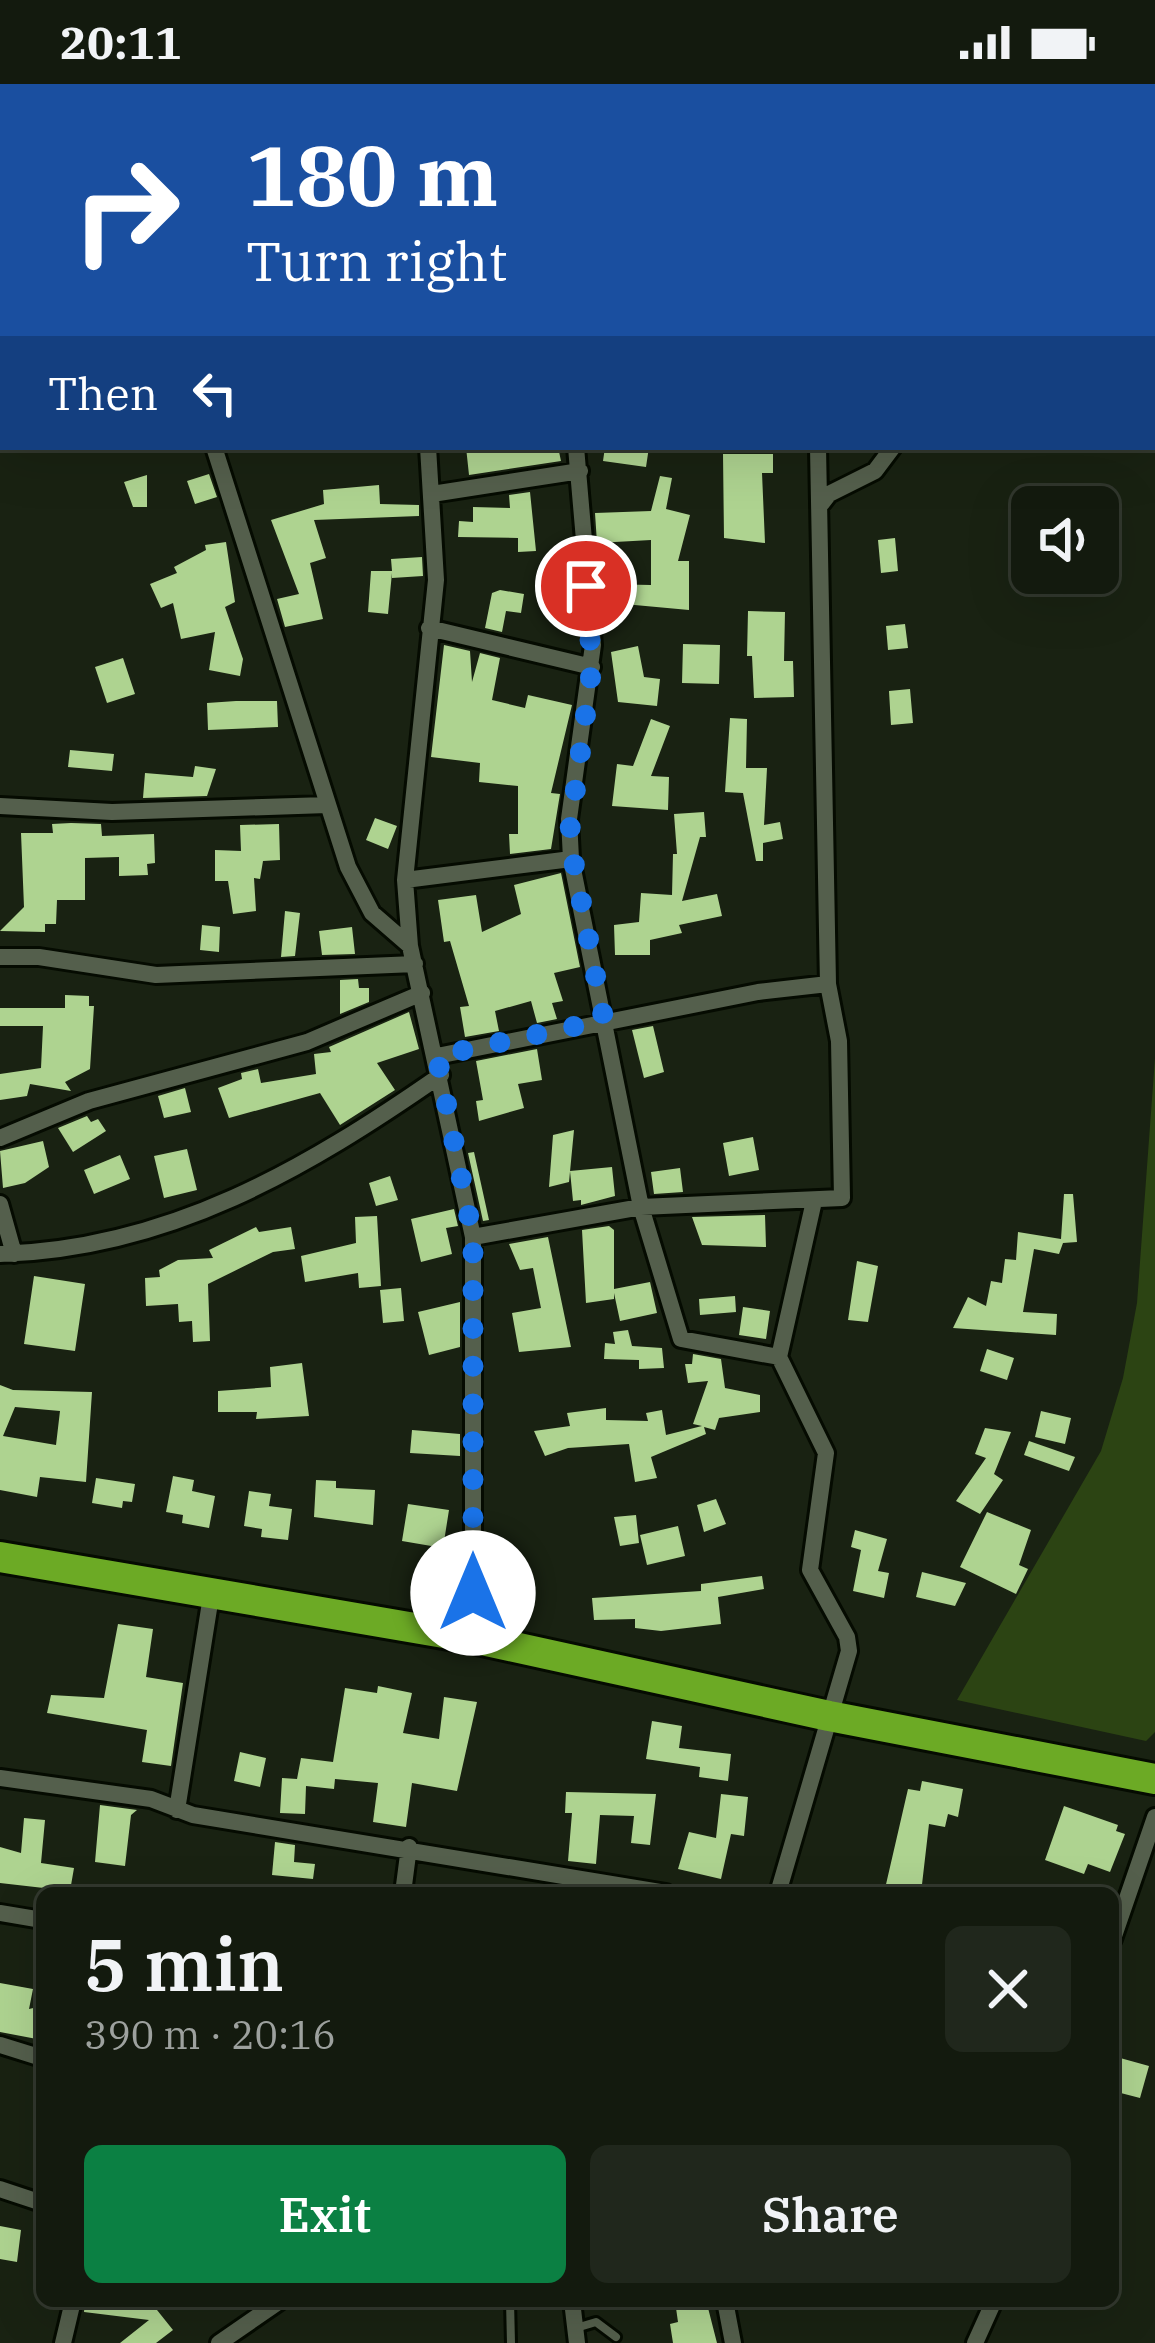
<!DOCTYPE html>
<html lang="en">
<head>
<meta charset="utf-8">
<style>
	body { margin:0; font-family:"IBM Plex Serif",serif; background:#20271c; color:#f1f3f6; height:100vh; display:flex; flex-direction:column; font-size:45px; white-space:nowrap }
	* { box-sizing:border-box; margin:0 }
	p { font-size:39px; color:#9da19e }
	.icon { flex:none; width:66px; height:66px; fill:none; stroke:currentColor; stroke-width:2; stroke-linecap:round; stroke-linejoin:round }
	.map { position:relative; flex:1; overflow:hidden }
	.sheet { position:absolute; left:36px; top:1803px; width:1083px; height:420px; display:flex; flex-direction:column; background:#131a0e; border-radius:18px; box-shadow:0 12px 48px #0002,0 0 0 3px #32382e }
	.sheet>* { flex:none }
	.guide { position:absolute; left:0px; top:0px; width:1155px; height:366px; box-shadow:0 12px 48px #0002,0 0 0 3px #32382e; background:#1a4fa0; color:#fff; overflow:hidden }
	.buttons { position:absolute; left:1011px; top:402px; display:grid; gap:24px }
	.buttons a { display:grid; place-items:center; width:108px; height:108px; border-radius:18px; background:#131a0e; box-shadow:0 12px 48px #0002,0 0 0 3px #32382e; font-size:60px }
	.pin { position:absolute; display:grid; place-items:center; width:102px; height:102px; color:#fff; margin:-51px; border:6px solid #fff; border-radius:50%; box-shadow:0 3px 12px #0007 }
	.me { position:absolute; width:132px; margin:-66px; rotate:0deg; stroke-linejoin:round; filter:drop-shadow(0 0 9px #0008) }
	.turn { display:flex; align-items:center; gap:42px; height:252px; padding:0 48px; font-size:54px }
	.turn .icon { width:156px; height:156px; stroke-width:2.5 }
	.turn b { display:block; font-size:84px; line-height:102px }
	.then { display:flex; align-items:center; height:114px; padding:0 48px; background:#0003; gap:24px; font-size:45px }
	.round { display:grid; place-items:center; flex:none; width:126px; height:126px; border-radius:18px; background:#20271c }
	.head { display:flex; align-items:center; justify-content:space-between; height:204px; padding:0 48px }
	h1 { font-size:72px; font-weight:600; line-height:90px }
	.button { display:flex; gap:24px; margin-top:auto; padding:24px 48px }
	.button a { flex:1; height:138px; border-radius:18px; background:#0b8043; color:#fff; font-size:48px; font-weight:600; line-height:138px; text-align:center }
	.button a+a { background:#20271c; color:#f1f3f6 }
	.status { display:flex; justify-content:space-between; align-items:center; height:84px; padding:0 60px; background:#131a0e; direction:ltr }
	.status svg { height:33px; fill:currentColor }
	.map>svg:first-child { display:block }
</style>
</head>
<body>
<div class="status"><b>20:11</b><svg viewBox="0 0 49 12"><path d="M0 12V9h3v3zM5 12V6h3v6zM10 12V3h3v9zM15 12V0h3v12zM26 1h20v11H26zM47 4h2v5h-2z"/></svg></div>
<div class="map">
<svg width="1155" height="2259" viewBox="0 0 1155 2259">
	<rect width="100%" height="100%" fill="#192212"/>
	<!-- green -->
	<path fill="#2c4413" d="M1155,974V1648L1146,1657L957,1616L1101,1367L1123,1294L1137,1219Z"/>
	<!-- building -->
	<path fill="#aed390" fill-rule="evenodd" d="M466,363H558L561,377L469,391Z
		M605,363H649L646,383L603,377Z
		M723,370H773V389H762L765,459L724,454Z
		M209,390L217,413L195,420L187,397Z
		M147,391V423H133L124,398Z
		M660,392L672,394L666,425L690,431L678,477H689V526L602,518L601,500L651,501V456L597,459L595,429L651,427Z
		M379,401L380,420L419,421V432L314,436L326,474L310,479L323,535L285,543L277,515L299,510L271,436L324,420L323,406Z
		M530,408L536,467L518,468V454L458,453L459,437L473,438V423L510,424L509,411Z
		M895,454L898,487L881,489L878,456Z
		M226,458L235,518L225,523L243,575L240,592L209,586L215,548L181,555L173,519L161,524L150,500L177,489L174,483L206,466L205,461Z
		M422,473L423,492L392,494V489L388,530L368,528L371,487H392L391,475Z
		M500,506L524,510L521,529L506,527L502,548L485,544L492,509Z
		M748,527L785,528L784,577H793L794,613L754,614L752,572H747Z
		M905,540L908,564L888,566L886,542Z
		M683,560L720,561L719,600L682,599Z
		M444,561L470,567L472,598L480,569L500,574L492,616L525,624L528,611L572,621L551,709L560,710L551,765L510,770L509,750H518V702L479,698L480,679L431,673Z
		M638,562L644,593L660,595L657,622L618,618L611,568Z
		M123,574L135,610L107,619L95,583Z
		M910,605L913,639L891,641L889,607Z
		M236,617H277L278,643L208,646L207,619Z
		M730,634L747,635L746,684H767L764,741L780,738L783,755L763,759V777H756L743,709L725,708Z
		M651,635L670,642L651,692L669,693L668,726L612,722L617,680L633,682Z
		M70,666L114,670L112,687L68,683Z
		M195,682L216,685L207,712L143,714L145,689L193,693Z
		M704,728L706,753H700L682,817L717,810L722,832L679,841L682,849L650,856V871H615L614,841L639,838L641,809L672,811L673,770H677L674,730Z
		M375,734L397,742L388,765L366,756Z
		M71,739L101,740L102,752L154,750L155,779L147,780L148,791L119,792V773L85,774V816H57L56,840H45V848L0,847L24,823L21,749H53L52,740Z
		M279,740L280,776L263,777L260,795L254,794L256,827L233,830L228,797H215V766L241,767L240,741Z
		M561,789L580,883L554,889L563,917L552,919L557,935L537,939L531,917L495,927L499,947L465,953L460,923L469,922L450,857L444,858L438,816L476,811L482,848L521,830L514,801Z
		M285,827L300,829L295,872L281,873Z
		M202,841L220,843L219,868L200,866Z
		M352,843L355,870L322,871L319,847Z
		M358,895L359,904H369V918L340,930V896Z
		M65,911L89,912V922H94L90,985L65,998L71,1007L30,1000L27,1012L0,1016V990L41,984L43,942H0V924H65Z
		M409,928L419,965L377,979L395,1006L340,1041L320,1009L229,1034L218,1004L242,995L241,989L258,985L261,999L316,990L314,970L331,968L329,963Z
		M653,942L664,988L644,994L632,946Z
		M537,965L542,996L518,1000L524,1024L479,1037L476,1017L483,1016L476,977Z
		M185,1004L191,1028L164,1034L158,1012Z
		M87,1032L91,1038L98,1035L106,1047L73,1068L58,1044Z
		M574,1046L569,1098L549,1103L553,1051Z
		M753,1053L759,1086L729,1092L723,1059Z
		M43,1057L49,1083L25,1099L3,1104L0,1067Z
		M187,1065L197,1106L164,1114L154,1072Z
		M474,1068L489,1136L483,1137L468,1069Z
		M120,1071L130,1095L94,1110L84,1086Z
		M612,1083L615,1112L581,1121V1116L573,1117L570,1087Z
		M680,1084L683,1108L654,1110L651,1088Z
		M390,1092L398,1116L376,1122L369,1099Z
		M1064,1110H1073L1077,1158L1063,1159L1059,1170L1034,1165L1023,1228L1057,1230L1056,1251L953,1244L968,1213L986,1222L991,1197L1002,1199L1005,1175L1016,1176L1018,1148L1061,1155Z
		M454,1125L458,1142L446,1144L452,1170L421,1178L411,1135Z
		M765,1131L766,1163L702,1161L692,1133Z
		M377,1132L381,1202L359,1204L358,1189L305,1198L301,1172L356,1159L355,1133Z
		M609,1142L614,1146V1205L650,1198L657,1229L620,1237L614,1209V1215L586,1219L582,1146Z
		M256,1143L259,1148L291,1143L295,1165L273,1168L208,1200L210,1257L193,1258L192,1237L179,1238L178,1220L146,1222L145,1194L160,1193L159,1186L178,1176L213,1174L209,1166Z
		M548,1153L571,1263L519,1268L512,1229L541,1224L533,1184L520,1186L509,1160Z
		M857,1177L878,1182L868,1238L848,1236Z
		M34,1192L85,1200L75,1267L24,1260Z
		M401,1204L404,1237L383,1239L380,1206Z
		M735,1212L736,1228L700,1231L699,1215Z
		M460,1218V1263L429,1271L418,1228Z
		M743,1223L770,1227L766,1255L739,1251Z
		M628,1246L632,1262L662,1264L664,1284L639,1285V1276L604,1275L605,1259L615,1260L613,1248Z
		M987,1265L1014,1274L1007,1296L980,1287Z
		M693,1270L721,1275L725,1304L760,1311V1328L719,1334L715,1346L704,1343L706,1350L651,1373L657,1394L635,1398L629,1360L568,1364L545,1372L534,1347L570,1342L567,1329L606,1324V1336L648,1337L646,1329L662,1326L666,1351L702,1342L693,1340L708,1297L688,1299L685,1280H692Z
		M302,1279L309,1332L256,1335L257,1328H218V1307L271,1303L270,1283Z
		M0,1301L13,1306L92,1308L86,1398L40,1393L37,1413L0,1406ZM15,1323L60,1327L56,1361L3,1352Z
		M1041,1327L1071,1334L1065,1360L1035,1353Z
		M985,1344L1011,1348L994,1390L1003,1396L980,1430L956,1417L986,1374L975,1370Z
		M412,1346L460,1350V1372L410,1369Z
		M1029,1357L1075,1373L1069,1387L1024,1371Z
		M173,1392L194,1396L192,1407L215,1412L209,1444L182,1439L183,1431L166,1428Z
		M96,1394L135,1400L132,1418L123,1417L122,1424L92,1419Z
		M316,1396L336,1397V1404L375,1406L373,1441L314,1433Z
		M249,1407L271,1410L269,1422L292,1425L288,1456L261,1453L262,1445L244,1442Z
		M716,1415L726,1440L704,1448L697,1421Z
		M408,1420L449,1426L443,1464L402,1457Z
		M987,1428L1031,1446L1019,1481L1028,1485L1016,1510L960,1483Z
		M636,1431L639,1459L620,1462L614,1433Z
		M678,1442L685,1472L647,1481L640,1451Z
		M855,1446L887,1455L878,1487L889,1489L884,1514L853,1507L861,1466L851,1463Z
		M922,1488L966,1499L955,1522L916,1513Z
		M762,1492L764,1505L718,1513L721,1540L661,1547L635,1544V1535L594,1536L592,1514L701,1507V1500Z
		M118,1540L153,1545L146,1593L183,1599L171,1682L142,1678L147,1646L47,1629L51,1611L104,1614Z
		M378,1602L412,1609L403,1649L439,1655L444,1613L477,1618L457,1707L412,1699L406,1743L373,1738L378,1699L335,1695L334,1705L306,1702L305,1730L280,1729L282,1694L297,1695L301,1674L333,1678L345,1604L377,1609Z
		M652,1637L682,1642L679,1664L731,1670L728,1697L699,1693L700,1683L646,1675Z
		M240,1668L266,1674L260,1703L234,1697Z
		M922,1697L963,1705L958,1733L948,1730L945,1743L929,1740L921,1809H884L908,1705L920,1707Z
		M566,1708L656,1710L650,1761L631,1759L634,1732L600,1731L596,1780L568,1777L572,1729H565Z
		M721,1710L748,1713L744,1752L731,1750L721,1795L678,1785L689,1748L716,1754Z
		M100,1721L137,1726L131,1731L125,1782L95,1778Z
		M1064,1722L1118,1741L1116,1747L1125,1750L1110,1788L1088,1780L1084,1790L1045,1776Z
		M24,1734L45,1736L41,1779L74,1784L70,1807L0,1799V1763L21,1769Z
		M275,1758L295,1761L294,1778L315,1780L313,1795L272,1791Z
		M0,1899L33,1905L29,1925L42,1922V1956L0,1948Z
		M1113,1972L1149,1982L1140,2014L1113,2007Z
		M0,2142L21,2146L17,2178L0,2175Z
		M85,2217H158L157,2226L173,2246L156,2259H120L149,2236L84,2228Z
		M707,2220L717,2259H673L670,2240L678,2238L676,2224Z"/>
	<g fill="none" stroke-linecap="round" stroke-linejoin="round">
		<!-- lane casing -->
		<g stroke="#050b01" stroke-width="14">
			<path id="lane" d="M510,2217L511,2259
				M576,2244L596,2238L616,2253"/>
		</g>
		<!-- street casing -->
		<g stroke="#050b01" stroke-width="22">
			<path id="street" d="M93,0L95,3
				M398,0L399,3
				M795,0L797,3
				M504,3V0
				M693,3L715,0
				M1152,87H1155
				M1152,156L1155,155
				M0,174H3
				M214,363L348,783L372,829L410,862
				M428,363L436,496L405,796L410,862L473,1153V1554
				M576,363L593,561L569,735L571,775L641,1123L681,1255L779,1273
				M432,410L580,387
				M822,419L829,410L875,387L893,363
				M429,544L592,583
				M0,722L112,728L327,721
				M405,796L571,775
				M0,873H39L156,891L415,880
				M437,972L758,908L828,900
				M0,1054L89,1017L307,958L422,909
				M0,1120L14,1170
				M473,1153L641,1123L842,1114L839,957L828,900L818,363
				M0,1170C169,1165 306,1085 441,991
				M0,1694L151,1715L193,1731L666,1809
				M177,1726L212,1506
				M403,1809L409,1763
				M778,1809L849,1567L847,1553L810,1486L826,1369L779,1273L814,1117
				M0,1829L42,1836
				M1113,1855L1155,1733
				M0,1961L42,1974
				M0,2105L42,2119
				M572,2217L577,2259
				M725,2217L733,2259
				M63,2259L73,2217
				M219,2259L280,2217
				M975,2259L994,2217"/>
		</g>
		<!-- highway casing -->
		<g stroke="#050b01" stroke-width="36">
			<path id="highway" d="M0,1473L473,1554L829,1632L1155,1695"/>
		</g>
		<!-- lane -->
		<use href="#lane" stroke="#545f4c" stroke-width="8"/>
		<!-- street -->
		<use href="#street" stroke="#545f4c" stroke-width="16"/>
		<!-- highway -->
		<use href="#highway" stroke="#6caa25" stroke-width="30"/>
	</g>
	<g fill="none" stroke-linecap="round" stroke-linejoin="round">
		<!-- route -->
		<path stroke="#1a73e8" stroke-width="21" stroke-dasharray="0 37.8" d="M473,1509V1153L437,972L604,936L569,753L592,583L586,502"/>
	</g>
</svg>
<div class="buttons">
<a><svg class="icon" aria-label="sound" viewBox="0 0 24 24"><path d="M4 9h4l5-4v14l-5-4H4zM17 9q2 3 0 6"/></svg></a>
</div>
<div class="pin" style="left:586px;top:502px;background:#d93025"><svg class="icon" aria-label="arrive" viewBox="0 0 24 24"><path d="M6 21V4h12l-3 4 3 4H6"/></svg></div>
<svg class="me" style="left:473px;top:1509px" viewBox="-20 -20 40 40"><circle r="19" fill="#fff"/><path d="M0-13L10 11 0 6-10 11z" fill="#1a73e8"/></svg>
<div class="guide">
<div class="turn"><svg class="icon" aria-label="right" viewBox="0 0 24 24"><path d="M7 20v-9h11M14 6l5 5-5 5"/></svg><div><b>180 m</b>Turn right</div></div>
<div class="then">Then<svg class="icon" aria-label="left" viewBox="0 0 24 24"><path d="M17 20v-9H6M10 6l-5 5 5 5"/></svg></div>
</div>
<section class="sheet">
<div class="head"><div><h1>5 min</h1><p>390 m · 20:16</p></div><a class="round"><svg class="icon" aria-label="close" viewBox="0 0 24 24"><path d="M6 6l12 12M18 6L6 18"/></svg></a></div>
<div class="button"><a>Exit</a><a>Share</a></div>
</section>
</div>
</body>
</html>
